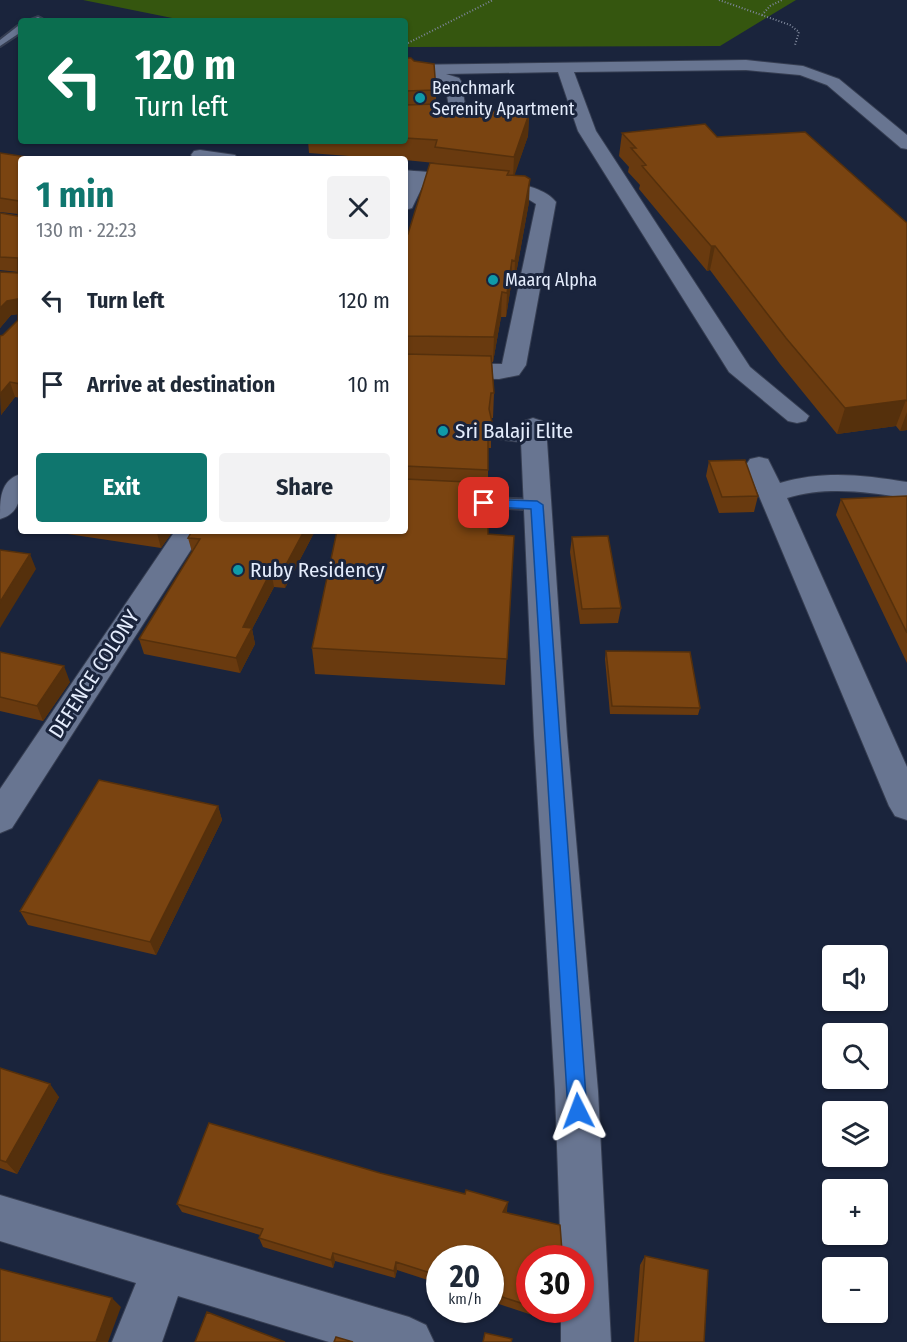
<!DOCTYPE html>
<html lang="en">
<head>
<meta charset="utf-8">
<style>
	body { margin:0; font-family:"Fira Sans Condensed",sans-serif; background:#f2f2f3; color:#1f2937; height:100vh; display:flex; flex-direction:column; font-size:22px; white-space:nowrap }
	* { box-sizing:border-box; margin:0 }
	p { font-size:20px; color:#747a83 }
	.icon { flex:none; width:33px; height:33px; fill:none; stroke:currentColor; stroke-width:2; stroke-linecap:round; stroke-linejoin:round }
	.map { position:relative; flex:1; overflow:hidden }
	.sheet { position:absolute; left:18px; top:156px; width:390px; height:378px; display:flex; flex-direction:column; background:#fff; border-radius:6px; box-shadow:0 2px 4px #0004 }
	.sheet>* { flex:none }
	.hud { position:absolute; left:18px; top:18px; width:390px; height:126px; border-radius:6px; box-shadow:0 2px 4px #0004; background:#0b6e4f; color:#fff; overflow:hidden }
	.buttons { position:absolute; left:822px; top:945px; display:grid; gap:12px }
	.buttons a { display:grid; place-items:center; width:66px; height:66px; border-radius:6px; background:#fff; box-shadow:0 2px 4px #0004; font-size:30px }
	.speed { position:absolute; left:426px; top:1245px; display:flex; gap:12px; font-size:30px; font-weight:700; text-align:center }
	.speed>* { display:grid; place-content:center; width:78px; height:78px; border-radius:50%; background:#fff; box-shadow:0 2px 4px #0004; line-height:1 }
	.speed small { font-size:15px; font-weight:400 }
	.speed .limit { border:9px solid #d22; background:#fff; color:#111 }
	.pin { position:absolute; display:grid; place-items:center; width:51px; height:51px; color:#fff; margin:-26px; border-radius:12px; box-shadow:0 3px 9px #0006 }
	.me { position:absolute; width:66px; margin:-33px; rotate:357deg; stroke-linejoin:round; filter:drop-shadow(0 0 4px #0008) }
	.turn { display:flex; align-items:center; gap:21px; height:126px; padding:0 18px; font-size:27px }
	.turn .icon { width:78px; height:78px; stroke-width:2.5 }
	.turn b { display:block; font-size:42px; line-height:51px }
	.round { display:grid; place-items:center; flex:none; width:63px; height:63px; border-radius:6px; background:#f2f2f3 }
	.overview { display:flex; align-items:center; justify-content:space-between; height:102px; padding:0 18px }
	h1 { font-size:36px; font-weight:700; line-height:45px; color:#0f766e }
	.cta { display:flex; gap:12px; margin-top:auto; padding:12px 18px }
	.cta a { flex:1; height:69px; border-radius:6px; background:#0f766e; color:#fff; font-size:24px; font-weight:700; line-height:69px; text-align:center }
	.cta a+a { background:#f2f2f3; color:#1f2937 }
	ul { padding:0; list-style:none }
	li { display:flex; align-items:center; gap:18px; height:84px; padding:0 18px }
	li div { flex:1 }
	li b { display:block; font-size:22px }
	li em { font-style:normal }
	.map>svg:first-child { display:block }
</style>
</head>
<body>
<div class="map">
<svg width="907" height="1342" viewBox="0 0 907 1342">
	<rect width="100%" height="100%" fill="#1a243c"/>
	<!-- green -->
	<path fill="#35560f" d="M83,0H796L720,46L405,47V21H187Z"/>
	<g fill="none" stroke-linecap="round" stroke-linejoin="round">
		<!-- service casing -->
		<g stroke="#363e52" stroke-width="4">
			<path id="service" d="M38,17L42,19L41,21H28Z
				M18,26H21V32L0,46V40Z
				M466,497L537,500L544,505L537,510L461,505L459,502L461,499Z"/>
		</g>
		<!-- minor casing -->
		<g stroke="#363e52" stroke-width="2">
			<path id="minor" d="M746,60L803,66L839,79L907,135V149L901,148L827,85L800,75L746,70L574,72L596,131L750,367L809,416L806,421L797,423L788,421L729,372L578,131L558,72L446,74L459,78L461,81L467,116L465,120L445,124L405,125V115L450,113L445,84L415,80L413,77L415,75H405V65Z
				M200,150L235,155L238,159H194L191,155L194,151Z
				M405,170C438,174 537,175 556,202L526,365L519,375L499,379L405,377V363L502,364L536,204L520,194L508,192L424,183L412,208L405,210Z
				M533,418L542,421L546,426L567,736L598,1091L611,1342H561V1310H580V1258H561L555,1091L534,736L521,442L495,439L491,434L495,429L520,426L524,421Z
				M759,457L768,459L780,483C823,470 864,475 907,482V498C866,492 827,486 787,498L907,767V820L895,816L889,806L746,465L750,459Z
				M21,474C21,493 22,513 0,519C0,499 0,480 21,474Z
				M175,531H203L12,828L0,833V789Z
				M0,1195L409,1317L426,1325L434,1342H329L178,1296L162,1342H112L136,1283L0,1241Z"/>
		</g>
		<!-- path -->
		<path stroke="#7d869a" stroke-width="2" stroke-dasharray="1 2" stroke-linecap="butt" d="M719,0L790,25L799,32L795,45
			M762,15L770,6L782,0
			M408,43L493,0"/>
		<!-- service -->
		<use href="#service" fill="#687591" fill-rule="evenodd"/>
		<!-- minor -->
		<use href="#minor" fill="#687591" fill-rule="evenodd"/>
	</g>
	<!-- wall -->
	<path fill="#693a0f" d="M405,58L436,90V104L437,107L529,114L528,136L514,175L529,202L514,285H511L506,317H501L493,362H492L494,393L493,418H491V448H488V534L514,536L505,685L315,674L312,648L405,531V234H408L435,163L405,160V159H389L309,153L308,141H405Z
		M622,133L717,137L907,223V430L900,431L896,426L837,434L780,364L710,270L707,271L639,189L640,185L628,172L629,167L619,156Z
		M0,153L21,159V398L15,397L1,415L0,336L3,335L18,320V314L11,315L0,328V272L18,273V272L0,270V213L18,216V214L0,212Z
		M709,461L758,496L754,512L719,513L706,476Z
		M907,496V663L836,515L841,499Z
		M60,531H173L161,548L61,533Z
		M192,531H315L285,588L274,587L252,629L255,644L240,673L144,654L139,639L192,552L188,538Z
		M572,537L621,608L618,623L580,624L570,552Z
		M606,651L700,708L698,715L610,714L605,659Z
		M0,652L70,682L43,721L0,711Z
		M218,806L222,820L156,955L28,925L20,911Z
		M0,1068L59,1097L17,1174L0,1168Z
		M177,1204L507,1211V1212L530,1258V1310H553L550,1321L490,1301V1258H440V1284L397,1270L395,1278L335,1261L333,1268L263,1247L259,1238L260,1235L182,1212Z
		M645,1256L704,1342H634L640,1265Z"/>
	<!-- shaded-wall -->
	<path fill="#55300c" d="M529,114L528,136L513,180L514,157Z
		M530,179L529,202L514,285L515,261Z
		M711,246H715L710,270L707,271Z
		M512,260L511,285L506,317L507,293Z
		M502,292L501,317L493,362L494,337Z
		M18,299L21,314L11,315L0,328V308L7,301Z
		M10,382L15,397L1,415L0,394Z
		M906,400L896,426L837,434L845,408Z
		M907,412V430L900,431Z
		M158,531H173L161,548L157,533Z
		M304,531H315L285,588L282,572Z
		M30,554L36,569L0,628V602Z
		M271,571L274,587L252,629L255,644L240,673L236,658L243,627Z
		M64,666L70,682L43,721L37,706Z
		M218,806L222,820L156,955L150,942Z
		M50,1084L59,1097L17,1174L6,1162Z
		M508,1202L507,1211L502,1220L503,1212Z
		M333,1253L335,1261L333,1268L331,1260Z
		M396,1262L397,1270L395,1278L394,1271Z
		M112,1298L121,1307L108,1342H96Z"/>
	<!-- building -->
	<path fill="#7a4411" stroke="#55300c" stroke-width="1.5" d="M405,58H411L414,61L434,64L436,90L405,91Z
		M437,104V107L529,114L514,157L435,147L437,140L405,138V105Z
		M705,124L717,137L805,132L907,223V401L906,400L845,408L786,338L715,246H711L642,166L646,165L631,148H636L622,133Z
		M0,153L40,159H21V384L10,382L0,394V336L3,335L18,320V299L7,301L0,308V272L18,273V258L0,257V213L18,216L19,201L0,198Z
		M430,163L509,171L507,175L525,176L530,179L515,261L512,260L507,293L502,292L494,337L405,336V234H408Z
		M405,354L491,356L494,393H491L489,409L492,422H488V470L405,466Z
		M745,460L758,496L722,497L709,461Z
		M405,479L488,483V534L514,536L507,659L312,648L337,531H405Z
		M907,496V633L841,499Z
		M144,531H158L157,533Z
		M192,531H304L282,572L271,571L243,627L252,628L236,658L139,639L200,539L188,538Z
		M608,536L621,608L582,609L572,537Z
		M0,550L30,554L0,602Z
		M606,651L690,652L700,708L612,706Z
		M0,652L64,666L37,706L0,697Z
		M99,780L218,806L150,942L20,911Z
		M0,1068L50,1084L6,1162L0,1160Z
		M209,1123L380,1173L465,1194L466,1190L508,1202L503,1212L560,1225L562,1251L561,1258H530V1306L490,1293V1258H440V1276L396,1262L394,1271L333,1253L331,1260L259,1238L263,1229L177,1204Z
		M645,1256L708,1270L704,1342H638Z
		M0,1269L112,1298L96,1342H0Z
		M540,1310H553L552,1313Z
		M207,1312L285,1342H195Z
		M485,1333L512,1339L511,1342H483Z
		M336,1337L353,1342H334Z"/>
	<!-- route -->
	<path fill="#1a73e8" stroke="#114b97" stroke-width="1.5" d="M484,499L537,501L543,505L587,1111L584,1118L578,1121L571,1118L568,1111L531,509L480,506L478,503Z"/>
	<!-- markers -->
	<g fill="#0f9aa8" stroke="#1a243c" stroke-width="2">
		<circle cx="420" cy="98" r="6"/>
		<circle cx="493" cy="280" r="6"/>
		<circle cx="443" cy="431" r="6"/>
		<circle cx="238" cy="570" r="6"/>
	</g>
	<g text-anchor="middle" stroke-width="6" stroke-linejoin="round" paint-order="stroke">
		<!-- far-poi labels -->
		<g font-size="18" fill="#e4ecfc" stroke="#1a243c" text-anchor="start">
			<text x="432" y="94">Benchmark<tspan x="432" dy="21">Serenity Apartment</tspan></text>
			<text x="505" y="286">Maarq Alpha</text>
		</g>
		<!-- poi labels -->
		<g font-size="21" fill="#e4ecfc" stroke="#1a243c" text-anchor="start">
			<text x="455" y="438">Sri Balaji Elite</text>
			<text x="250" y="577">Ruby Residency</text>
		</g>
		<!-- street labels -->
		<g font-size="21" fill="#e4ecfc" stroke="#1a243c">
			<text transform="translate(94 674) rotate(-57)" y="7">DEFENCE COLONY</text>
		</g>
	</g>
</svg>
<div class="buttons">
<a><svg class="icon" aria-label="sound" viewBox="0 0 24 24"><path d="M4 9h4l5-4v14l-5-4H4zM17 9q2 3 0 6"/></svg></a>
<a><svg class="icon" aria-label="search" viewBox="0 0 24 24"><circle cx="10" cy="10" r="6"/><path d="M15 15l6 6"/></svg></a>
<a><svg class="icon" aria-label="layers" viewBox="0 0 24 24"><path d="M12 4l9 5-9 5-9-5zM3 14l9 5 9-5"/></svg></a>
<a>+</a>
<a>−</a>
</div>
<div class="speed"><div>20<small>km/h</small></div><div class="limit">30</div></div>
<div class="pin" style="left:484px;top:503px;background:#d93025"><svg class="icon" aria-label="arrive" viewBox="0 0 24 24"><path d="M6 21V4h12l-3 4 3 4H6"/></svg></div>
<svg class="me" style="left:578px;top:1111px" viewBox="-20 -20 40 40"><path d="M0-17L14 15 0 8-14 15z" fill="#1a73e8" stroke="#fff" stroke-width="4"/></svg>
<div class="hud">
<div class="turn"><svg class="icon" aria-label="left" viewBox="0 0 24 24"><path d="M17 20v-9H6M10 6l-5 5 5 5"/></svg><div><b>120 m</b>Turn left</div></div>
</div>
<section class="sheet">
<div class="overview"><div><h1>1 min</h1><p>130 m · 22:23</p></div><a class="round"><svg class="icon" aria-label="close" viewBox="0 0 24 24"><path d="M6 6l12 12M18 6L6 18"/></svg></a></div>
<ul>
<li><svg class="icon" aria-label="left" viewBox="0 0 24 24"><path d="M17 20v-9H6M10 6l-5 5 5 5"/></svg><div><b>Turn left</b></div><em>120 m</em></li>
<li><svg class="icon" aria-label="arrive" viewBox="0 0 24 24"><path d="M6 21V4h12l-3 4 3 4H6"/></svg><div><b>Arrive at destination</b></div><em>10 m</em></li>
</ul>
<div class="cta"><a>Exit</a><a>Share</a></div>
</section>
</div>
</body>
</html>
